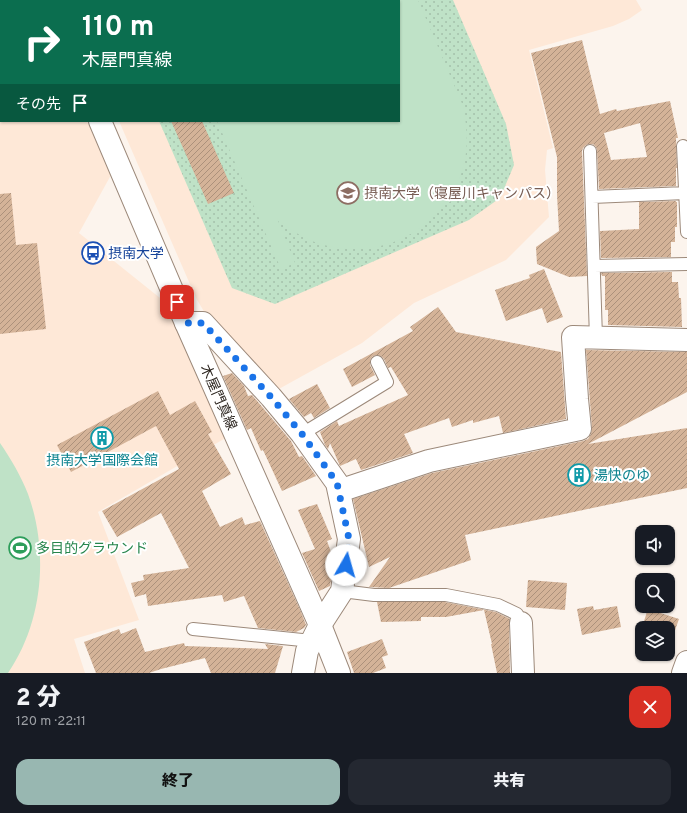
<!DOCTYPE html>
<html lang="ja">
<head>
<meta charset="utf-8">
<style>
	body { margin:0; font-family:Overpass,"Noto Sans JP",sans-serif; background:#242831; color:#f1f3f6; height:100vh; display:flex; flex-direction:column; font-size:15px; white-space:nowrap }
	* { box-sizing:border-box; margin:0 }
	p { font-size:13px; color:#9ea1a6 }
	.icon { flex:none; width:22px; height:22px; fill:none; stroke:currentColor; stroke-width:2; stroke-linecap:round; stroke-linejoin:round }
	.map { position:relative; height:673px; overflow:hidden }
	.panel { display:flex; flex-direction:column; background:#171b24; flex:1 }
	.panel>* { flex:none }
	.top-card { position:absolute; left:0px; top:0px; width:400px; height:122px; box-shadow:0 1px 3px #0004; background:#0b6e4f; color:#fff; overflow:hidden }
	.buttons { position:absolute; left:635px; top:525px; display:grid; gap:8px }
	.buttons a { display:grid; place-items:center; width:40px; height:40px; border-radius:8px; background:#171b24; box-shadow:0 1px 3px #0004; font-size:20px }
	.pin { position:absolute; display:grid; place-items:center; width:34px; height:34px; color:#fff; margin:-17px; border-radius:8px; box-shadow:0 2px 6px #0006 }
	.me { position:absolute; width:44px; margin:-22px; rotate:7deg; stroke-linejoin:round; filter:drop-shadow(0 0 3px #0008) }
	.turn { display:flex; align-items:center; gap:14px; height:84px; padding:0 16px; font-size:18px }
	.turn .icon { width:52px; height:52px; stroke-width:2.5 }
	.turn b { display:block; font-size:28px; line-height:34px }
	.then { display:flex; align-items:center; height:38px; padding:0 16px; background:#0003; gap:8px; font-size:15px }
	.round { display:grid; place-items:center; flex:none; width:42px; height:42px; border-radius:12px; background:#242831 }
	.overview { display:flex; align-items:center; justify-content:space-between; height:68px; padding:0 16px }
	h1 { font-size:24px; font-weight:800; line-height:30px }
	.button { display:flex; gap:8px; margin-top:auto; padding:8px 16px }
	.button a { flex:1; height:46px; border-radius:12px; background:#98b7b1; color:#111; font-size:16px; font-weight:800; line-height:46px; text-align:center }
	.button a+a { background:#242831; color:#f1f3f6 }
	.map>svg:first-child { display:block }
</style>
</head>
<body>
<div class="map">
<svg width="687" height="673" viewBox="0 0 687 673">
	<defs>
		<pattern id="park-dots" width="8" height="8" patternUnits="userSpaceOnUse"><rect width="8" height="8" fill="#bfe2c7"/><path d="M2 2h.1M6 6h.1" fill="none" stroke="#a4c1aa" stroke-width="1.8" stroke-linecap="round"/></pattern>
		<pattern id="building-hatch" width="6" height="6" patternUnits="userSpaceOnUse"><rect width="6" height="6" fill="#d4b398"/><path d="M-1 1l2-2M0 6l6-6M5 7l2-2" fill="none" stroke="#ac917b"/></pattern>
	</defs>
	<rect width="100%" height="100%" fill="#fcf4ed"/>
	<!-- built -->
	<path fill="#fee8d7" d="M0,0H32L33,1H1V121H87L111,175L79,233L170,306L229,436L98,512L139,620L74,639L85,673H0Z
		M66,0H636L642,10L629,19L613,26L529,50L553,148L547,150L545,170L549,217L506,260L414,303L362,343L277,390L237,344L224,338L212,325L196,298L119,121H399V1H67Z"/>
	<!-- park -->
	<path fill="url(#park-dots)" d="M107,0H453L506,124L514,165L500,198L469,220L275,304L232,288L159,121H399V1H107Z"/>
	<!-- garden -->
	<path fill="#bfe2c7" d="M165,0H418L463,106C468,132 469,152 460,177C457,186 452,194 447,201C407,257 327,266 277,218L295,263L281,269L217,121H399V1H166Z
		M0,443C11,459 21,476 28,494C49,552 43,622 8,673H0Z"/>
	<!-- building -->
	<path fill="url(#building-hatch)" fill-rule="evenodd" d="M582,40L600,114L616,109L617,111L670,101L678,138H676L677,168H676V186L599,189L597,150L596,147L593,144H589L586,145L583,148L582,151L587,276L569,277L537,264L536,247L559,231L557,195V157L531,53ZM640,123L647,157L611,160L604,133Z
		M171,121H202L234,193L208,204Z
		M11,193L16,245L37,243L46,329L0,334V194Z
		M676,201V202H677V227H675V242H671V257L601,258L600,231L639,229V202Z
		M544,269L563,317L547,323L542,308L506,321L495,290L530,278L529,275Z
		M672,272V282H678L679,298H681L682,327L608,325V310H605V276H602L601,273Z
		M438,307L456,332L561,352L566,419L503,433L499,416L473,423V420L452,427L449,418L404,434L413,453L361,470L356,459L340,466L330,443L328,449L325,445L320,432L337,421L339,426L408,395L391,367L388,368L384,359L381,356L377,355L373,356L371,358L370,361V365L375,375L352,387L343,369L413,331L410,327Z
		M586,350L687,352V392L588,444L687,428V488L465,535L471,560L389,588L369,587L390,557L369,567L353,499L432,473L583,441L588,439L591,434L592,428Z
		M232,373L244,386L248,396L252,395L291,441L299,457L302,456L316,476L282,491L263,450L261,451L251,428L247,430L223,376Z
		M317,384L330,408L314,418L311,413L304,417L289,399Z
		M158,391L170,415L195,401L212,432L208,434L231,474L202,491L220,527L242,517L245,525L260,521L301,612L306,625L304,628L296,632L258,628L244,596L224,602L222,595L148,606L146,594L135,597L131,583L144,580L143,575L189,568L161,513L117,537L102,511L179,469L156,426L71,472L57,445Z
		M317,504L332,539L327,541L334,560L330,586L319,591L302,553L315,549L298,510Z
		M528,580L567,583L565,610L526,607Z
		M377,602H445L496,612L510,619L509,624L510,673H497L491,644H492L484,610L446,617H421V621L381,622Z
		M593,606L594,610L617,606L621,627L582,635L577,609Z
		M648,609L679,619L668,650V628H642V643L639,642V636Z
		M136,628L145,652L184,643L185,646L268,649L265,644L283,646L275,673H211L205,658L161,669L149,673H96L84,642L119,629L121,634Z
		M382,639L388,655L382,657L386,668L373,673H354L347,652Z"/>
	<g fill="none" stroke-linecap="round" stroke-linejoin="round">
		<!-- lane casing -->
		<g stroke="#9c897a" stroke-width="14">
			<path id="lane" d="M683,146L687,232
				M590,151L596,338
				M592,197L685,193
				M594,266L687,264
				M302,434L387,382L377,362
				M342,591L374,595H446L498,605L517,614L521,623
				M193,629L312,641"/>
		</g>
		<!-- street casing -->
		<g stroke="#9c897a" stroke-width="24">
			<path id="street" d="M186,323H203L271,397L302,434L337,483L349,539L342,591L320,625L307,651L303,673
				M339,491L429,461L580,429L577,399L573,337L687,340
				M521,623L523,673"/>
		</g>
		<!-- secondary casing -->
		<g stroke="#9c897a" stroke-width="24">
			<path id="secondary" d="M49,0L50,1
				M100,121L186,323L320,625L339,673"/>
		</g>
		<!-- primary casing -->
		<g stroke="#9c897a" stroke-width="24">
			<path id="primary" d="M683,673L687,662"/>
		</g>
		<!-- lane -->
		<use href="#lane" stroke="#fff" stroke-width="12"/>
		<!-- street -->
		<use href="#street" stroke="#fff" stroke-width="22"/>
		<!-- secondary -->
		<use href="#secondary" stroke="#fff" stroke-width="22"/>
		<!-- primary -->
		<use href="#primary" stroke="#fff" stroke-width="22"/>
	</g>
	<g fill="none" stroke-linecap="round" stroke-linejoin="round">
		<!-- route -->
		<path stroke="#1a73e8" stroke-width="7" stroke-dasharray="0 12.6" d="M177,302L186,323H203L271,397L302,434L337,483L349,539L346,565"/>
	</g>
	<!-- icons -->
	<defs>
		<g id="university-ring" transform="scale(1.15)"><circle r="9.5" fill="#fff" stroke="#8d6e63" stroke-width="1.5"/><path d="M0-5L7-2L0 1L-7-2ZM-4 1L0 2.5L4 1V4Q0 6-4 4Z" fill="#8d6e63"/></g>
		<g id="bus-ring" transform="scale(1.15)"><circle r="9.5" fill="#fff" stroke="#1a4fb4" stroke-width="1.5"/><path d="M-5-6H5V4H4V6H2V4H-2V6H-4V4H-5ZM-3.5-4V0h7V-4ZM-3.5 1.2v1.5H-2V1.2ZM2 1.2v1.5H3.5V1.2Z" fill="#1a4fb4"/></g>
		<g id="building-ring" transform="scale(1.15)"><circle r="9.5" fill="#fff" stroke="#0f9aa8" stroke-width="1.5"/><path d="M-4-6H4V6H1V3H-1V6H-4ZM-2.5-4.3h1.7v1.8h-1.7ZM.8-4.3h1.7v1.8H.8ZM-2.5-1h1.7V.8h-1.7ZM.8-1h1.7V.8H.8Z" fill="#0f9aa8"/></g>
		<g id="stadium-ring" transform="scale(1.15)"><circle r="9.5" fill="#fff" stroke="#2e9e5b" stroke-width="1.5"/><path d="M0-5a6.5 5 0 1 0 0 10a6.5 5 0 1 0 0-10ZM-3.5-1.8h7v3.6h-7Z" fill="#2e9e5b"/></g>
	</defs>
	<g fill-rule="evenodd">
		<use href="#university-ring" x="348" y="193"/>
		<use href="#bus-ring" x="93" y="253"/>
		<use href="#building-ring" x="102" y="438"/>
		<use href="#building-ring" x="579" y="475"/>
		<use href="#stadium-ring" x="20" y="548"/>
	</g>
	<g text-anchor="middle" stroke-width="4" stroke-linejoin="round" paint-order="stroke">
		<!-- education labels -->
		<g font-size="14" fill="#785e54" stroke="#fff" text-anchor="start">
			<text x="364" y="198">摂南大学（寝屋川キャンパス）</text>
		</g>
		<!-- transit labels -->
		<g font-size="14" fill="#164399" stroke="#fff" text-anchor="start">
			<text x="108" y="258">摂南大学</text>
		</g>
		<!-- street labels -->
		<g font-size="14" fill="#261f19" stroke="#fff">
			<text transform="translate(219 397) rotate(66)" y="5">木屋門真線</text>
		</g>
		<!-- culture labels -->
		<g font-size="14" fill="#0d838f" stroke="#fff">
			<text x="102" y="465">摂南大学国際会館</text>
			<text x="594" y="480" text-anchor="start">湯快のゆ</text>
		</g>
		<!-- leisure labels -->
		<g font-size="14" fill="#27864d" stroke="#fff" text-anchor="start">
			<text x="36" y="553">多目的グラウンド</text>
		</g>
	</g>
</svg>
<div class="buttons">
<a><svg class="icon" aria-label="sound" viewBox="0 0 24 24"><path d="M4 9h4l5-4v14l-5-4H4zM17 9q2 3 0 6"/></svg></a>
<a><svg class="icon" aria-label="search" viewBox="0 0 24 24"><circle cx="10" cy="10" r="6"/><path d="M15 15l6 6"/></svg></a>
<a><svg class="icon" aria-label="layers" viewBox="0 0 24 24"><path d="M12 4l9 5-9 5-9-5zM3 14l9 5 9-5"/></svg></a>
</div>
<div class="pin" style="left:177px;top:302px;background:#d93025"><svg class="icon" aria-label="arrive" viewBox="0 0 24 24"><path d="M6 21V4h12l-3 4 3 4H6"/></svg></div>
<svg class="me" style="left:346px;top:565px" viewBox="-20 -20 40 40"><circle r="19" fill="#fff"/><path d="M0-13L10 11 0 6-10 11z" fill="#1a73e8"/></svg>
<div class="top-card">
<div class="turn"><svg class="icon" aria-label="right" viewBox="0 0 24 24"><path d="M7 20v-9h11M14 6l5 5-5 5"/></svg><div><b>110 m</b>木屋門真線</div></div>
<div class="then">その先<svg class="icon" aria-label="arrive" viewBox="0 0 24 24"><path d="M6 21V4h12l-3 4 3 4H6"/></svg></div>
</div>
</div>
<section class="panel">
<div class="overview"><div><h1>2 分</h1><p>120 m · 22:11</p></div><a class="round" style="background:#d93025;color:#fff"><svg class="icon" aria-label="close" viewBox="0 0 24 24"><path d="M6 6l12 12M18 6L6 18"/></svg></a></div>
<div class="button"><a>終了</a><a>共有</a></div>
</section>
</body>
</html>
